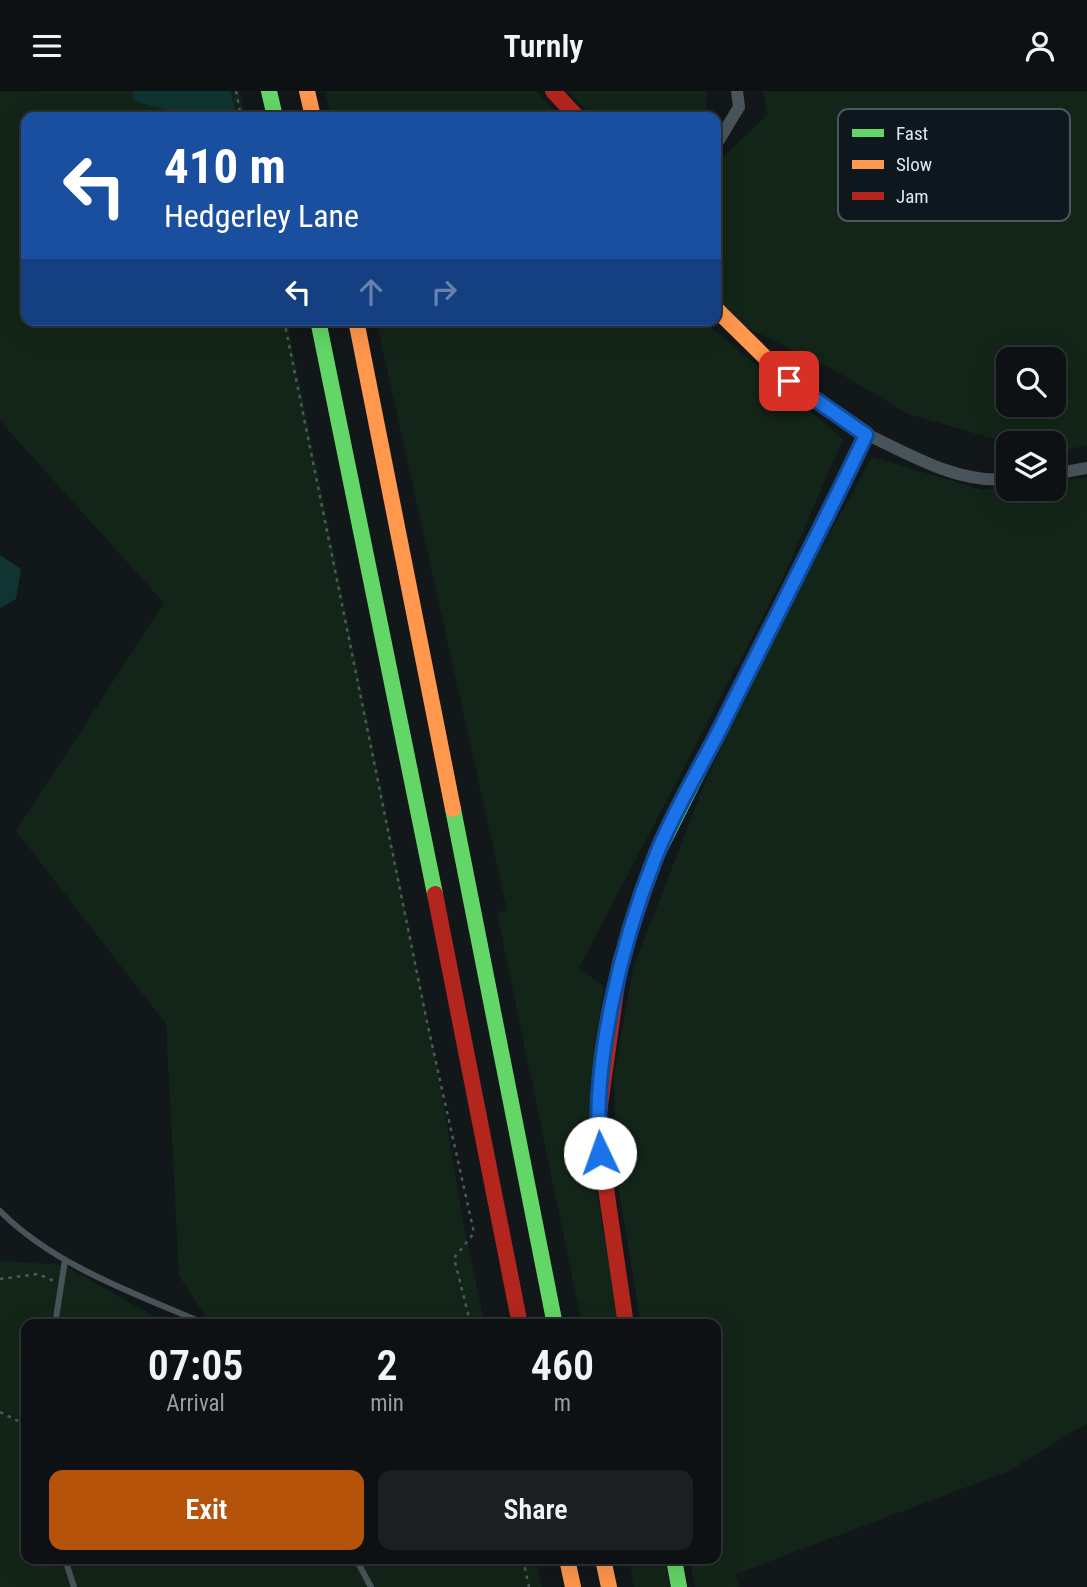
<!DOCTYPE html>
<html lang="en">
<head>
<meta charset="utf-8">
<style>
	body { margin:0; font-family:"Roboto Condensed",sans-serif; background:#1c1f22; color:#f1f3f6; height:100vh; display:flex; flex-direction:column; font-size:26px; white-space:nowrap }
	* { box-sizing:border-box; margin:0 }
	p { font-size:23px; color:#9b9da0 }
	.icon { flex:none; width:38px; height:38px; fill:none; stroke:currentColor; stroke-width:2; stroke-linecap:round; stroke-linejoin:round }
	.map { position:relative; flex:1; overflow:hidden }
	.details { position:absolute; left:21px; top:1228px; width:700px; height:245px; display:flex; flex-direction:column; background:#0e1114; border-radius:14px; box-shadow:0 7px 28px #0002,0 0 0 2px #2e3134 }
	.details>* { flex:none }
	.banner { position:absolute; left:21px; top:21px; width:700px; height:214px; border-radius:14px; box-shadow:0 7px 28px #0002,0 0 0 2px #2e3134; background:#1a4fa0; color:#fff; overflow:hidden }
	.buttons { position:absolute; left:996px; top:256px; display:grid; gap:14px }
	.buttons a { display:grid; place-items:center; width:70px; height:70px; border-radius:14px; background:#0e1114; box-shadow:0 7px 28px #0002,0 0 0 2px #2e3134; font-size:35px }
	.pin { position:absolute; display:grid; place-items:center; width:60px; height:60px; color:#fff; margin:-30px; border-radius:14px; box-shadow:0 4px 10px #0006 }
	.me { position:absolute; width:77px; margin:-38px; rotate:357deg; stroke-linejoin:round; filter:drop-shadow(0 0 5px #0008) }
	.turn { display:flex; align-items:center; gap:24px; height:147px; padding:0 28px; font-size:32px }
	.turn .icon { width:91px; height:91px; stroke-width:2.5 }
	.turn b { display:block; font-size:49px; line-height:60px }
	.lanes { display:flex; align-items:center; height:66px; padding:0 28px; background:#0003; justify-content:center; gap:35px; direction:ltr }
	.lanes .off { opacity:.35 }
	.eta { display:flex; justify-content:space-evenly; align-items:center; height:119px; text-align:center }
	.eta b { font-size:42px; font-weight:600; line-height:49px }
	.primary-button { display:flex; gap:14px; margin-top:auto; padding:14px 28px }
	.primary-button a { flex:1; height:80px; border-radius:14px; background:#b45309; color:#fff; font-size:28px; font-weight:600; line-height:80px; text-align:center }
	.primary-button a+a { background:#1c1f22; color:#f1f3f6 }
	header { display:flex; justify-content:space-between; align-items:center; height:91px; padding:0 28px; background:#0e1114; font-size:32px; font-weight:600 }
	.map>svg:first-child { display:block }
</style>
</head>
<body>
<header><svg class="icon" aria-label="menu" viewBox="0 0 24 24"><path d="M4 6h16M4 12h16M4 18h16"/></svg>Turnly<svg class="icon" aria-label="person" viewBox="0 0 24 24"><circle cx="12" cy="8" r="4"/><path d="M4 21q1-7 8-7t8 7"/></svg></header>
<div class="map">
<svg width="1087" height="1496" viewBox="0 0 1087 1496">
	<rect width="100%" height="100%" fill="#12171a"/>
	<!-- green -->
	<path fill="#132518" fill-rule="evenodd" d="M0,0H240L246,26H26V229H287L436,969L464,1136L485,1234H211L179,1185L166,933L16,740L164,512L0,330Z
		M325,0H536L561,26H331Z
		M567,0H707L706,26H593Z
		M762,0H1087V354L1054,362V352H1008L908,323L836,280L729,228L716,206V73L768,23ZM1008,268H1054V313H1008Z
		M376,229H703L843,348L782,489L579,877L604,896L596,945L593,1077L619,1234H582L497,822L507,819Z
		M872,366L983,399L1008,396L1054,397V390L1087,386V1332L1009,1380L736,1483L739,1496H695L689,1468H716V1234H641L616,1083L614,985L633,877L706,689L781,530Z
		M0,1170L64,1174L169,1234H26V1468H536L542,1496H0Z
		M629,1468H665L670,1496H634Z"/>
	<!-- water -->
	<path fill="#103432" d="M133,0H230L237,26H168L163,18L133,9Z
		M0,464L21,478L16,508L0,517Z"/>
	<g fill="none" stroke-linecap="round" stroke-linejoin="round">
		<!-- path -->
		<path stroke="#4a5c57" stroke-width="2.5" stroke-dasharray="3.5 5" stroke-linecap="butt" d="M236,0L241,26
			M284,229L427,931L474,1142L454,1167L471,1234
			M0,1188L38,1183L54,1190
			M0,1321L26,1334
			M523,1468L529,1496"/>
		<!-- lane -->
		<path stroke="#49545a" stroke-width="6" d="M0,1120C56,1176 137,1203 208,1234
			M55,1234L65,1169
			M65,1468L74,1496
			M356,1468L371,1496"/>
		<!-- street -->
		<path stroke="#49545a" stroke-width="12" d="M716,54L739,16L737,0
			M866,343C911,364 958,393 1008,388
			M1054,383L1087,377"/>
		<!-- fast -->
		<path stroke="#63d668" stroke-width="16" d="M269,0L275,26
			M318,229L435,803
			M453,718L555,1234
			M649,785L656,765L843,392
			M674,1468L679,1496"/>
		<!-- slow -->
		<path stroke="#ff974d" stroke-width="16" d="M307,0L313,26
			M716,218L789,290L866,343L843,392
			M356,229L453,718
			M567,1468L573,1496
			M603,1468L609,1496"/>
		<!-- jam -->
		<path stroke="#b3261e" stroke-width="16" d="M553,0L577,26
			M435,803L520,1234
			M626,1234L597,1036L620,871L649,785"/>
	</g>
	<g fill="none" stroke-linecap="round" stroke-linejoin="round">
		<!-- route casing -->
		<g stroke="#114b97" stroke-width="18">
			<path id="route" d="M600,1062C591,974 622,850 655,767C673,721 700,678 722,634C770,537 820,441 866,344L789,290"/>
		</g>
		<!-- route -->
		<use href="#route" stroke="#1a73e8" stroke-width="12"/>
	</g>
	<!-- legend -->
	<rect x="838" y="18" width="232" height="112" rx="10" fill="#0f171e" stroke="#4a5660" stroke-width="2"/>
	<rect x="852" y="38" width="32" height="8" fill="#63d668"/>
	<rect x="852" y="69" width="32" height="9" fill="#ff974d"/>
	<rect x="852" y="101" width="32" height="8" fill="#b3261e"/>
	<g font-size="19" fill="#d3e9f9">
		<text x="896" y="49">Fast</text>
		<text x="896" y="80">Slow</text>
		<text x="896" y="112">Jam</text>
	</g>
</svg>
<div class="buttons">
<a><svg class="icon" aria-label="search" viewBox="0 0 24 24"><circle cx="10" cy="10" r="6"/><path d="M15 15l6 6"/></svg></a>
<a><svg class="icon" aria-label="layers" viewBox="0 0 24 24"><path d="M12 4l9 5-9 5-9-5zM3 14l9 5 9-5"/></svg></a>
</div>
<div class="pin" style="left:789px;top:290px;background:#d93025"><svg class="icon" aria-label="arrive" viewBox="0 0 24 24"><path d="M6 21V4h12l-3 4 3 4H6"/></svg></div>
<svg class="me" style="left:600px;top:1062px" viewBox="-20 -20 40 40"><circle r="19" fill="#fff"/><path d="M0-13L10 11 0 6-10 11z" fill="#1a73e8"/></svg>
<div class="banner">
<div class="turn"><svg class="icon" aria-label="left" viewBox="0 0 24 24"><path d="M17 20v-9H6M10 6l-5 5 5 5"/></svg><div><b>410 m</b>Hedgerley Lane</div></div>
<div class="lanes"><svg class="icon" aria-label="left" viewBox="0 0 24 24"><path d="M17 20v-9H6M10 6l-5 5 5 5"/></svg><svg class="icon off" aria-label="ahead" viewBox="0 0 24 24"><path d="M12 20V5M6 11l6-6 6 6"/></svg><svg class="icon off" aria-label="right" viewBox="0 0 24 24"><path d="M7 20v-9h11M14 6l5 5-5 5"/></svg></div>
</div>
<section class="details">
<div class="eta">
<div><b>07:05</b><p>Arrival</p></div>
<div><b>2</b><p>min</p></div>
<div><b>460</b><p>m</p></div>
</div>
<div class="primary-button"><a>Exit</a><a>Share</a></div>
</section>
</div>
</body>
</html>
